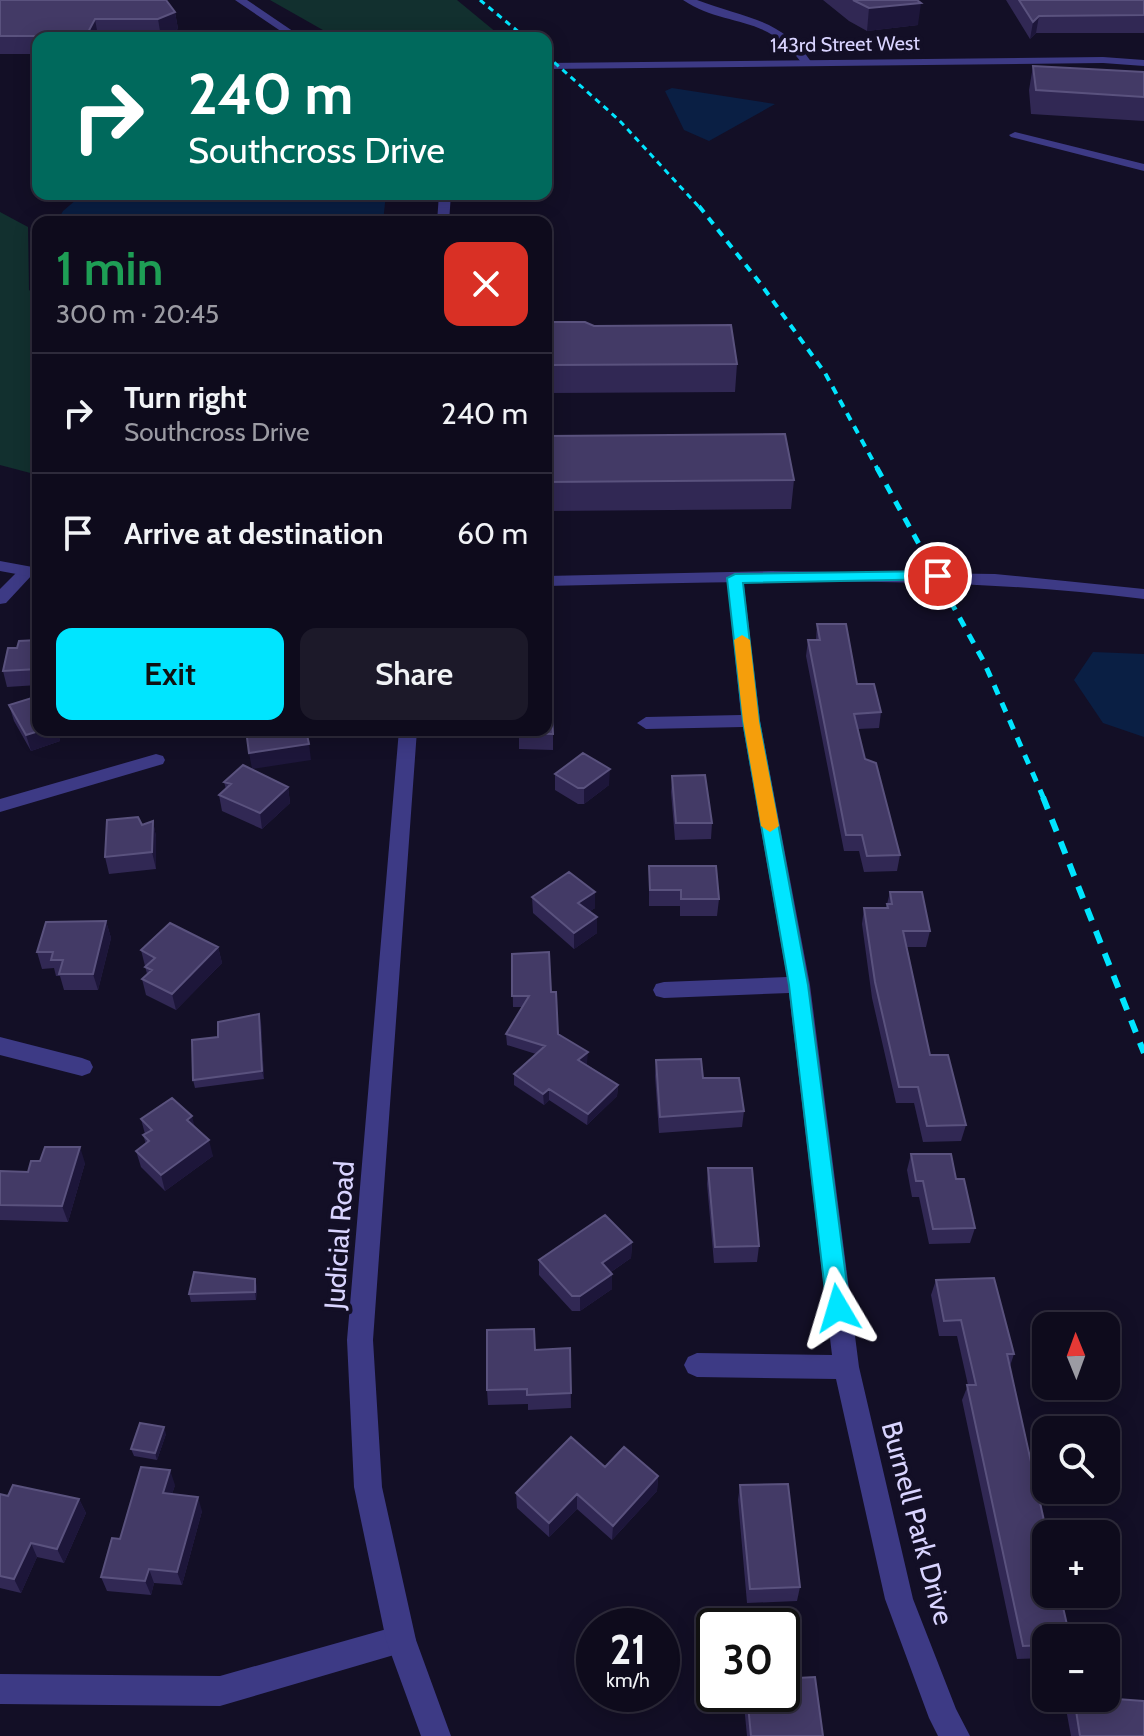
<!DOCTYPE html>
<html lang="en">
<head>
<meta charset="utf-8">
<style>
	body { margin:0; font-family:Cabin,sans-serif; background:#1c1929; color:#f1f3f6; height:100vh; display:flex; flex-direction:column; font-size:30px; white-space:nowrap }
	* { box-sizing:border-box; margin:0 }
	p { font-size:26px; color:#9b9ba3 }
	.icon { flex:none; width:44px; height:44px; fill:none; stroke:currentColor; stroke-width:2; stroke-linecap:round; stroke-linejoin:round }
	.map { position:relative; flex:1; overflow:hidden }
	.details { position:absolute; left:32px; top:216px; width:520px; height:520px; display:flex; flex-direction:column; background:#0e0b1c; border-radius:16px; box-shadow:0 4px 20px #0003,0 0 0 2px #2e2b3b }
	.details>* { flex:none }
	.top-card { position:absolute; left:32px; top:32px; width:520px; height:168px; border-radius:16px; box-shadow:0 4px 20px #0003,0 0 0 2px #2e2b3b; background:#00695c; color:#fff; overflow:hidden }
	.needle { width:52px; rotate:359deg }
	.tools { position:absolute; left:1032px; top:1312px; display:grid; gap:16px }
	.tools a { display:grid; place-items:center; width:88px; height:88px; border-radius:16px; background:#0e0b1c; box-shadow:0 4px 20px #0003,0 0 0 2px #2e2b3b; font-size:40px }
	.speed { position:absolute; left:576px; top:1608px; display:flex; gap:16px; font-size:40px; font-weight:700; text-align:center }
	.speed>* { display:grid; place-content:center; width:104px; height:104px; border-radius:50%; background:#0e0b1c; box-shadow:0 4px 20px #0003,0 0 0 2px #2e2b3b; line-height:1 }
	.speed small { font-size:20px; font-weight:400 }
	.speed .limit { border:4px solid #111; border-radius:12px; background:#fff; color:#111 }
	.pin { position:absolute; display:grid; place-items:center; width:68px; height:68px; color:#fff; margin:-34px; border:4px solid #fff; border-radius:50%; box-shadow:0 2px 8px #0007 }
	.me { position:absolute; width:88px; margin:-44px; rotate:353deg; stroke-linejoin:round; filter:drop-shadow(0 0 6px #0008) }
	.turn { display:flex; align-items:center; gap:28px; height:168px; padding:0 24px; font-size:36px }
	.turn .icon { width:104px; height:104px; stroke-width:2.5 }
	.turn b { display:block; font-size:56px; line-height:68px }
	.round { display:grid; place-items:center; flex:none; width:84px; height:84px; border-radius:16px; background:#1c1929 }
	.overview { display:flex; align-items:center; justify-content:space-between; height:136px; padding:0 24px }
	h1 { font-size:48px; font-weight:600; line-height:60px; color:#1e9e55 }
	.cta { display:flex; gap:16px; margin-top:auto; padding:16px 24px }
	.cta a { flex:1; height:92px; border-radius:16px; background:#00e5ff; color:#111; font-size:32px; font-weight:600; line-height:92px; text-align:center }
	.cta a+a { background:#1c1929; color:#f1f3f6 }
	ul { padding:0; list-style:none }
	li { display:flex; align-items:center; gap:24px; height:120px; padding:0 24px; border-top:2px solid #2e2b3b }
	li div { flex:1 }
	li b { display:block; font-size:30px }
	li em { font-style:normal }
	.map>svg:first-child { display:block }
</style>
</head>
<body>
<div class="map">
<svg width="1144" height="1736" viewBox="0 0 1144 1736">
	<rect width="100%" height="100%" fill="#130f26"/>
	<!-- green -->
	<path fill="#12302f" d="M270,0H457L503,38H337Z
		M0,212L28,227L29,290L38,297V475L0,465Z"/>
	<!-- water -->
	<path fill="#0a1f44" d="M672,88L775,104L709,141L684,130L665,91Z
		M83,194H386L383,222H57L63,211Z
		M1093,652L1144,654V737L1103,723L1074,680Z"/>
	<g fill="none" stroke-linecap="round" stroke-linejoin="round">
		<!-- minor -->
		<path fill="#3d3a85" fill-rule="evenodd" d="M683,0H697C743,18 782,18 812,63L803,65C767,12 726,29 683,0Z
			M1015,132L1144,164V171L1011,137L1009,135Z
			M26,567L32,569L34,572L32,575L6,603L0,604V589L20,569Z
			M735,573L743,578L760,721L810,985L859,1367L913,1599L956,1709L970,1736H938L929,1718L885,1599L836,1379L697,1377L688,1373L684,1365L688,1357L697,1353L832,1355L789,993L664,998L656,996L653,990L656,984L664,982L787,977L743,727L646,729L637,723L646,717L741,715L727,578Z
			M156,754L163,756L165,760L163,764L0,812V799Z
			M0,1037L82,1058L90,1061L93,1067L90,1073L82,1076L0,1055Z
			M401,1625L411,1630L416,1640L411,1650L220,1706L0,1704V1674L220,1676Z"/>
		<!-- tertiary -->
		<path fill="#3d3a85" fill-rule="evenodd" d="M235,0H247L303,38H291Z
			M1103,57L1144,60V66L1103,63L546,69V63Z
			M439,194H451L449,222H437Z
			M0,561L38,568V578L0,571Z
			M771,571L995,574L1144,589V599C945,574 746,582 546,586V576Z
			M399,730H417L373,1340L382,1487L416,1640L451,1736H421L386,1640L354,1487L347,1340Z"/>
		<!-- rail-far3 -->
		<path stroke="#00e5ff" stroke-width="3" stroke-dasharray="6 5" stroke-linecap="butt" d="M480,0L526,38
			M546,55L619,120L700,208"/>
		<!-- rail-far2 -->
		<path stroke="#00e5ff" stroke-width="4" stroke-dasharray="8 7" stroke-linecap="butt" d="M699,206L760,283L825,373L878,470"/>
		<!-- rail-far1 -->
		<path stroke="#00e5ff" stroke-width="5" stroke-dasharray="10 9" stroke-linecap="butt" d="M877,468L984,662L1044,799"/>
		<!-- rail -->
		<path stroke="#00e5ff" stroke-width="6" stroke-dasharray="13 11" stroke-linecap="butt" d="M1043,797L1144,1053"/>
	</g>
	<!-- wall -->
	<path fill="#312854" d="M0,0L175,12L178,29L161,37L98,36L97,38H38V54H0Z
		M823,0H917L918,25L867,31L849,21Z
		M1006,0H1144V33H1036L1030,39Z
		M1033,66L1144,72V121L1031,114L1029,90Z
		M550,322L594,326L737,364L735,392L550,393Z
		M547,436L794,480L791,509L547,511Z
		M817,624L857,684L881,712L879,728L858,729L865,759L900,855L897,871L864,872L859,851H844L806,656L808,640H816Z
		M38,640V685L7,687L3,671L17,648Z
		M9,705L38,730H68L58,733L60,741L31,751L14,721Z
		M519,730L553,734V750L519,749Z
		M555,774L609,785L584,804H578L555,790Z
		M672,776L712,823L711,839L675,840L671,792Z
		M224,782L288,787L290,803L262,829L222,811L219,795L226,789Z
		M153,821L156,837V869L109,874L105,857L142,825Z
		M649,866L719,899L717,916H680V906H649Z
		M595,892V908L590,911L597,917V933L574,949L533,913L532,897Z
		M890,892L930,931L926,947H907L930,1055L966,1125L961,1141L923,1142L914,1103H896L872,998L862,924L864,908H886Z
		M106,921L111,938L98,990H64L60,976H56L54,968L42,969L37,952Z
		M218,947L222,963L176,1010L146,995L142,979L147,974L141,950Z
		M512,954L551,992L558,1034L587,1063L586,1064L618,1085L617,1096L587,1125L549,1100L544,1105L514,1085V1074L536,1054L507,1045L506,1034L522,1007H513Z
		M261,1022L264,1079L195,1088L193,1080L218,1037Z
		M656,1060L703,1078L744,1111L742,1127L659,1133L655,1076Z
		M141,1119L195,1127L213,1156L165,1191L141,1167L136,1151L146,1144L143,1135L145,1134Z
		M911,1154L956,1179L975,1228L970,1243L929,1244L919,1197H912L907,1170Z
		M40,1161L85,1163L68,1222L0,1220V1171L28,1172Z
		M708,1168L759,1246L757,1262L714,1263L707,1184Z
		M632,1242L631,1258L611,1272L612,1274V1289L580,1311H572L539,1275V1260Z
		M936,1280L1014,1354L1010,1366L1046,1638V1658L1017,1659L962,1400L968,1385L957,1336H939L931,1295Z
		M257,1286L256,1300L191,1302L189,1294Z
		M570,1348L571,1408L528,1410V1404L488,1405L487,1390L535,1350Z
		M166,1434L157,1460L134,1456L131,1449Z
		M605,1467L658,1476L657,1491L612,1540L577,1509L549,1537L517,1508L516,1493Z
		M175,1485L172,1494L202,1511L182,1585L154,1583L151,1595L107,1591L101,1577L120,1539Z
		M740,1485L800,1587L797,1601L747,1603L738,1500Z
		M0,1494L8,1496L79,1499L86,1513L64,1563L37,1557L21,1593L0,1588Z
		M797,1678L823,1736H747L743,1694H782Z
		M1072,1698H1103L1144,1736H1071L1066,1709Z"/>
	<!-- shaded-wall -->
	<path fill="#1d163a" d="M921,3L918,25L867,31L869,8Z
		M175,12L178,29L161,37L158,19Z
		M1039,16L1036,33L1030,39L1033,22Z
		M95,19L98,36L97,38H86V36Z
		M42,730H68L58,733L60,741L31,751L26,735Z
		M309,744L311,760L252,769L249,753Z
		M610,769L609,785L584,804V788Z
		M288,787L290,803L262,829L260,813Z
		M153,821L156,837V869L152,852Z
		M595,892V908L578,919V903Z
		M597,917V933L574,949V933Z
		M106,921L111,938L98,990L93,974Z
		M218,947L222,963L176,1010L172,994Z
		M259,1014L261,1022L264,1079L262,1071Z
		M588,1052L587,1063L578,1071V1060Z
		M618,1085L617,1096L587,1125L588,1114Z
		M549,1089V1100L544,1105L543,1094Z
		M192,1116L196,1132L187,1120Z
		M209,1140L213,1156L165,1191L161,1175Z
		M80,1147L85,1163L68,1222L62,1206Z
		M632,1242L631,1258L602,1278V1263Z
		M612,1274V1289L580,1311V1296Z
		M255,1279L257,1286L256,1300L255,1292Z
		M164,1427L166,1434L157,1460L155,1453Z
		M170,1470L175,1485L168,1507L163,1493Z
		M658,1476L657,1491L612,1540L613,1526Z
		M577,1494V1509L549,1537V1523Z
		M198,1497L202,1511L182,1585L177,1572Z
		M79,1499L86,1513L64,1563L57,1549Z
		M31,1543L37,1557L21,1593L14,1579Z
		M149,1569L154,1583L151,1595L145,1581Z"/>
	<!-- building -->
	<path fill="#433a66" stroke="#5a527e" stroke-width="2" d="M0,0H166L175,12L158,19H95L86,36H0Z
		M853,0H917L921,3L869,8Z
		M1019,0H1144V15L1039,16L1033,22Z
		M1033,66L1144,72V97L1036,90Z
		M550,322H585L594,326L731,325L737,364L550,365Z
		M785,434L794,480L547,482V436Z
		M817,624H846L857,684H874L881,712L854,714L865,759L876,763L900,855L867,856L862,835H846L808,640H820Z
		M38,640V669L3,671L8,648H17L19,641Z
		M546,691H551L553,734L518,733L519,730H546Z
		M38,696V730H42L26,735L9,705Z
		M246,730H306L309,744L249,753Z
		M583,753L610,769L584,788H578L555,774Z
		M243,765L288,787L260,813L219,795L231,784L224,782Z
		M705,775L712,823H676L672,776Z
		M138,817L142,825L153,821L152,852L105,857L107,820Z
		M649,866H716L719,899H681V890H650Z
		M569,872L595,892L578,903L597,917L574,933L532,897Z
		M890,892H922L930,931H903L930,1055H948L966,1125L927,1126L918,1087H899L875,982L864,908H888L887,904H892Z
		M106,921L93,974H59L63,960H51L53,952H37L46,922Z
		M170,923L218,947L172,994L142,979L152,970L145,967L155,958L141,950Z
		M549,952L551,992H556L558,1034L588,1052L578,1060L618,1085L588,1114L549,1089L543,1094L514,1074L545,1046L506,1034L529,996H512V954Z
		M259,1014L262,1071L193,1080L192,1040L218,1037V1022Z
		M701,1059L703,1078H739L744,1111L660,1117L656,1060Z
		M172,1098L192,1116L187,1120L209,1140L161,1175L136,1151L149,1141L143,1135L152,1130L141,1119Z
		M45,1147H80L62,1206L0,1205V1171L28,1172L31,1161H40Z
		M911,1154H951L956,1179H964L975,1228L933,1229L923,1181H916Z
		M708,1168H752L759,1246L715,1247Z
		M605,1215L632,1242L602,1263L612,1274L580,1296H572L539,1260Z
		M194,1272L255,1279V1292L189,1294Z
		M994,1278L1014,1354H1007L1047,1534L1046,1594H1060L1070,1638H1046V1645L1023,1646L967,1385H976L961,1320L944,1321L936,1280Z
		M534,1329L535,1350L570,1348L571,1393L527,1395V1389L487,1390V1330Z
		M140,1423L164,1427L155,1453L131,1449Z
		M571,1437L605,1467L624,1447L658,1476L613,1526L577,1494L549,1523L516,1493Z
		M141,1467L170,1470L163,1493L198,1497L177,1572L149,1569L145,1581L101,1577L112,1538L120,1539Z
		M788,1484L800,1587L750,1589L740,1485Z
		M13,1485L79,1499L57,1549L31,1543L14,1579L0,1576V1494L8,1496Z
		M782,1631H791L797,1678L815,1677L823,1736H751L747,1694H782Z
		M1074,1698H1103L1144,1701V1736H1080Z"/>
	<!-- route -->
	<path fill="#00e5ff" stroke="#0095a6" stroke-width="2" d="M938,571L944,572V579L743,583L759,721L808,985L850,1308L847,1315L838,1318L830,1315L827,1308L789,985L743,721L727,578L735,574Z"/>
	<!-- slow -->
	<path fill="#f59e0b" d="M742,635L750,640L759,721L779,826L770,832L761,826L743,721L734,640Z"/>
	<g text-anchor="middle" stroke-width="8" stroke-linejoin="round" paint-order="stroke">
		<!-- far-street labels -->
		<g font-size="20" fill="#d9d4ff" stroke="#130f26">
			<text transform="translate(845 44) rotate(-1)" y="7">143rd Street West</text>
		</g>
		<!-- near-street labels -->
		<g font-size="28" fill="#d9d4ff" stroke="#130f26">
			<text transform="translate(339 1235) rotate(-86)" y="10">Judicial Road</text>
			<text transform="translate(918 1523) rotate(75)" y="10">Burnell Park Drive</text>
		</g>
	</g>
</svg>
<div class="tools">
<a><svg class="needle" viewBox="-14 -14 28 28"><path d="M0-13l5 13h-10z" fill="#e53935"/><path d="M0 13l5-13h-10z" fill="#9b9ba3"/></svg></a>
<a><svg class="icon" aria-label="search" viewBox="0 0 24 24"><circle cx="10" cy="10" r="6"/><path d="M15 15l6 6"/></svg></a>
<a>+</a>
<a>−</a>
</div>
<div class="speed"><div>21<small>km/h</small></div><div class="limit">30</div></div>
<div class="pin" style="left:938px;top:576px;background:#d93025"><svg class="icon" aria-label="arrive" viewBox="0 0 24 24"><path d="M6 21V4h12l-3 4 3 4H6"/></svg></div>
<svg class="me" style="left:838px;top:1308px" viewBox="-20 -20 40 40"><path d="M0-17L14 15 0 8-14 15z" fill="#00e5ff" stroke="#fff" stroke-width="4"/></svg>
<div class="top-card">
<div class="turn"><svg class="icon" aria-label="right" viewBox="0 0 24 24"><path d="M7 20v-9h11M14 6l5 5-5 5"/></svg><div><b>240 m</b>Southcross Drive</div></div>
</div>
<section class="details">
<div class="overview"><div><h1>1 min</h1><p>300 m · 20:45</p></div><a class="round" style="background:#d93025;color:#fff"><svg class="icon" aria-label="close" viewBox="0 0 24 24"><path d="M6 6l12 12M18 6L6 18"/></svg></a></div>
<ul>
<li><svg class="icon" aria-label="right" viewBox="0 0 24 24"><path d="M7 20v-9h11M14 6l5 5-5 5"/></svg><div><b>Turn right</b><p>Southcross Drive</p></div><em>240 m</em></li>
<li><svg class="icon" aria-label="arrive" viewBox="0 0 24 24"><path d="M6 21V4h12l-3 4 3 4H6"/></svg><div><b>Arrive at destination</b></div><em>60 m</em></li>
</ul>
<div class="cta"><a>Exit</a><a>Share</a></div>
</section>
</div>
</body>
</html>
